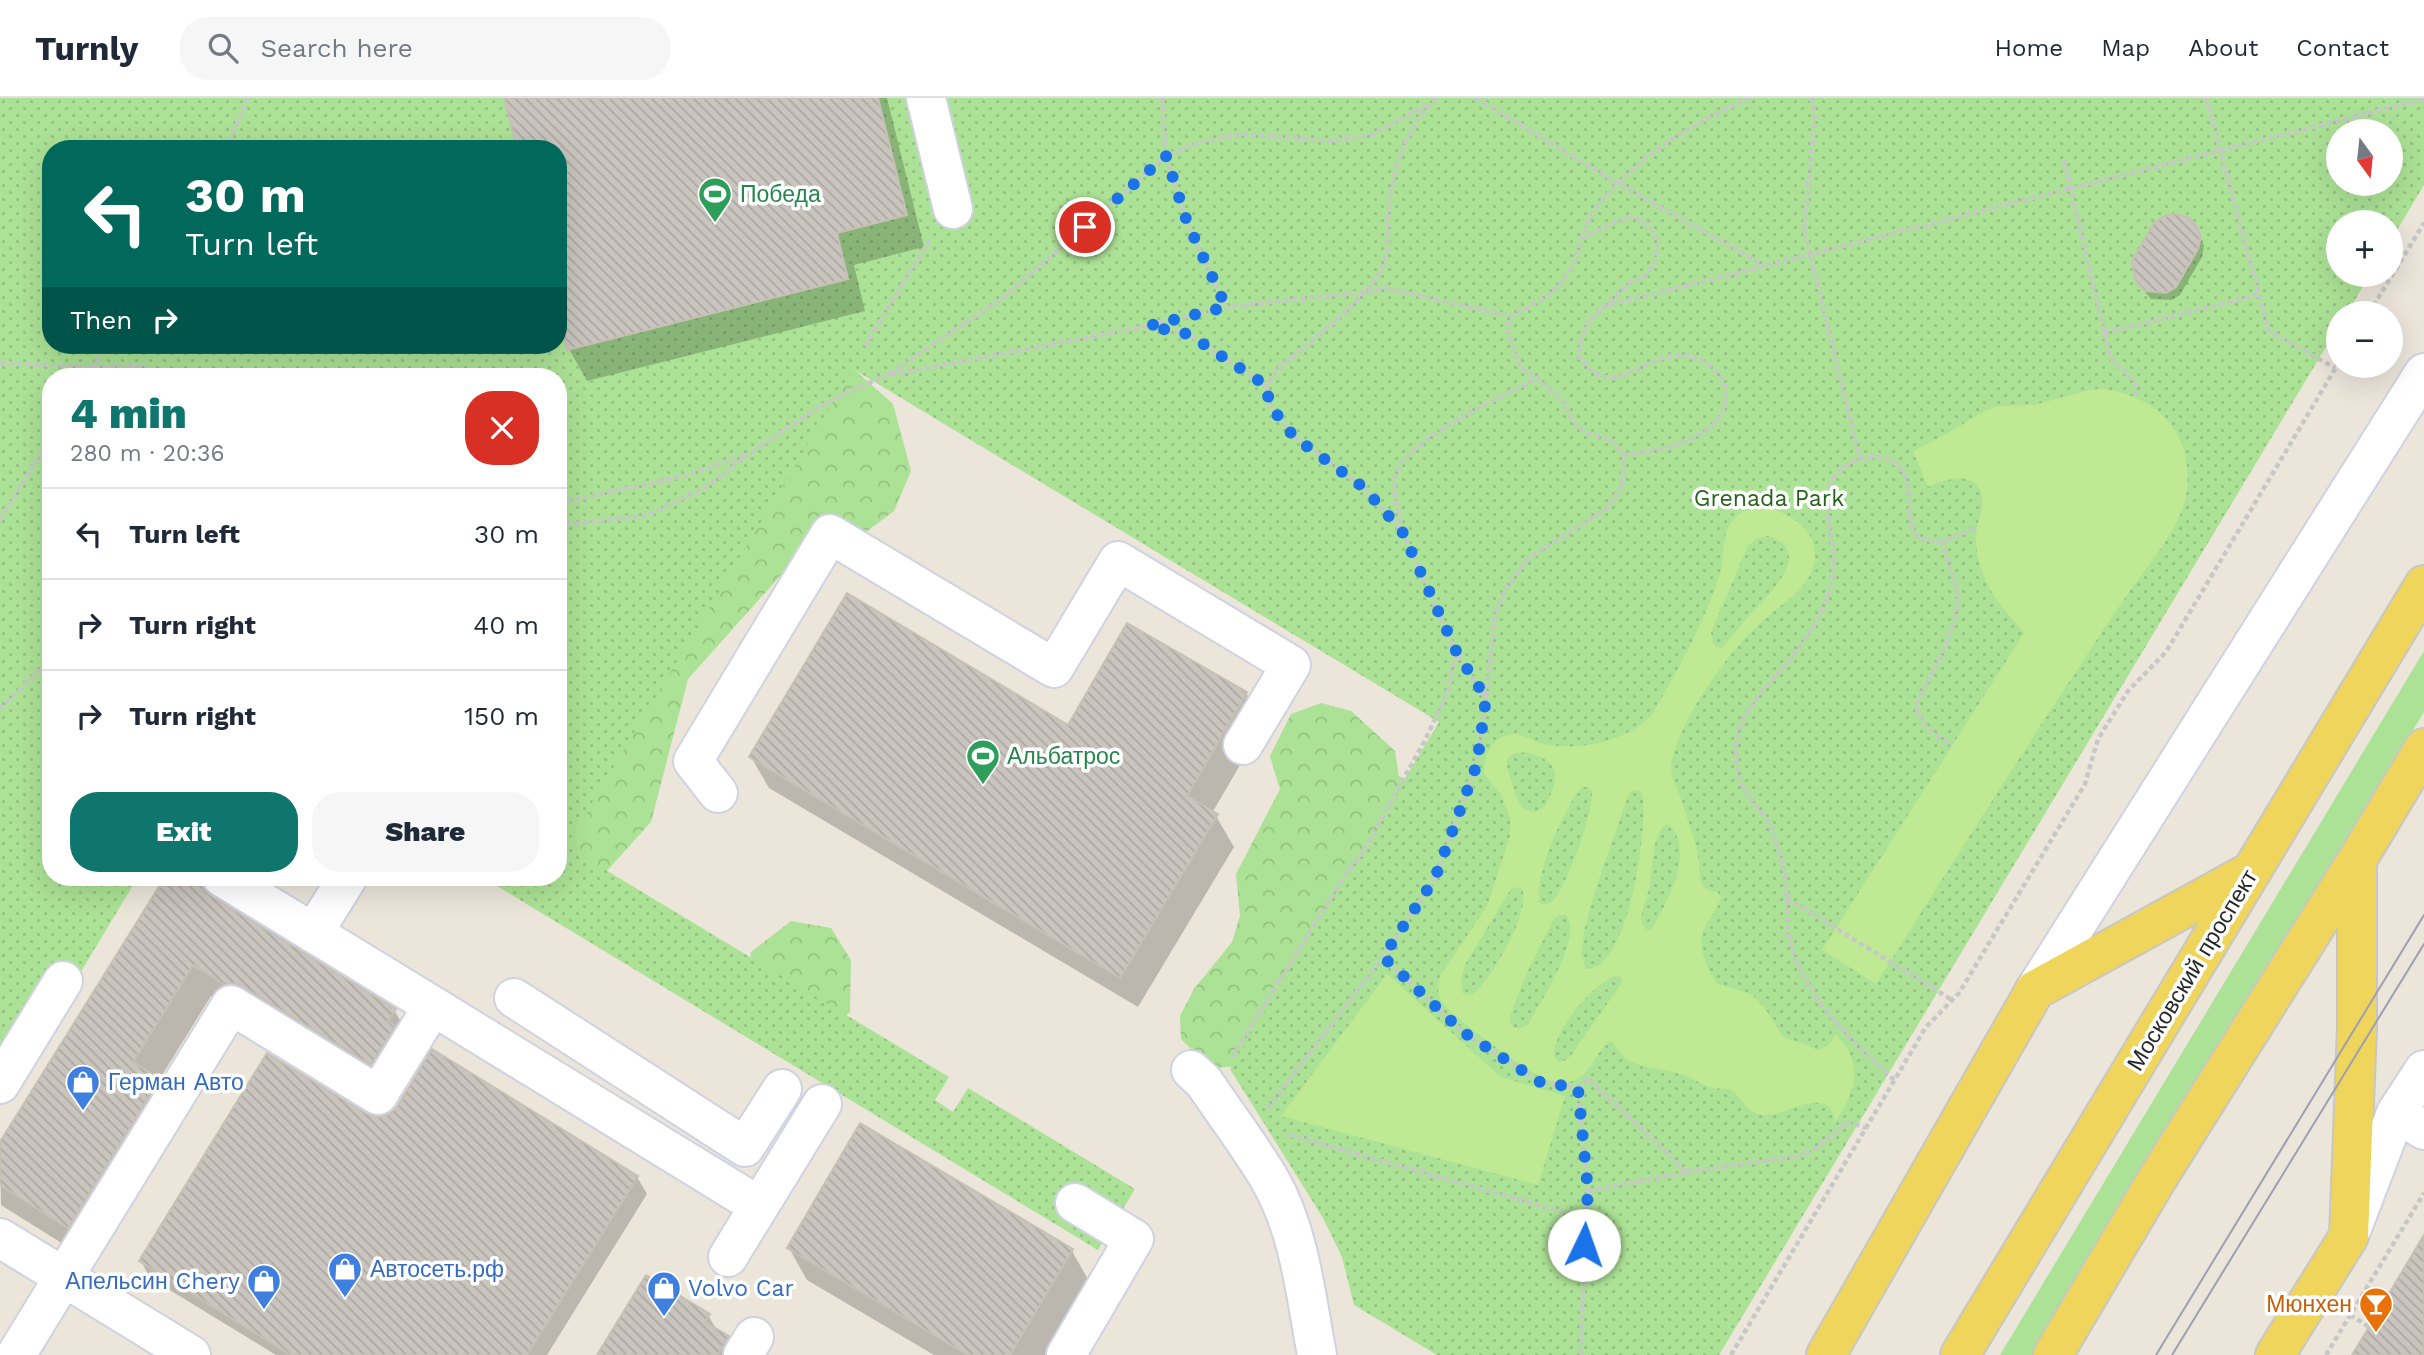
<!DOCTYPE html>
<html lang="en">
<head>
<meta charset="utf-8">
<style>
	body { margin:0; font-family:"Work Sans",sans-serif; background:#f6f6f7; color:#1f2937; height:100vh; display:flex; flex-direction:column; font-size:26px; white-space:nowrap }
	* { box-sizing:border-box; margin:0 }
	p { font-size:23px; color:#747a83 }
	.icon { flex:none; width:38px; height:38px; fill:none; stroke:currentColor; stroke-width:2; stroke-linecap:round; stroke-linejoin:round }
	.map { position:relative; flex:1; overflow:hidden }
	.details { position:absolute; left:42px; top:270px; width:525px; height:518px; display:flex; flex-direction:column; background:#fff; border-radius:28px; box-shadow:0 7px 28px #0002 }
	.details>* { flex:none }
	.top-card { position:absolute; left:42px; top:42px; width:525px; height:214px; border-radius:28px; box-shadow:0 7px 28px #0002; background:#00695c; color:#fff; overflow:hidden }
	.needle { width:46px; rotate:165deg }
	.fabs { position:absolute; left:2326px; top:21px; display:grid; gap:14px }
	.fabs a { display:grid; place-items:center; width:77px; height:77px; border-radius:50%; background:#fff; box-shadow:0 7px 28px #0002; font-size:35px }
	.pin { position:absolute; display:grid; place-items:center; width:60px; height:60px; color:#fff; margin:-30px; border:4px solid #fff; border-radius:50%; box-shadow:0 2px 7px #0007 }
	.me { position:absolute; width:77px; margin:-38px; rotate:3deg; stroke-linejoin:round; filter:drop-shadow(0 0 5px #0008) }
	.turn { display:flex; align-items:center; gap:24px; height:147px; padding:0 28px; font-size:32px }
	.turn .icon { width:91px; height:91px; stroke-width:2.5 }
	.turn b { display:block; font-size:49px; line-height:60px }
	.then { display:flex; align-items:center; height:66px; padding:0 28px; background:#0003; gap:14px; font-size:26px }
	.round { display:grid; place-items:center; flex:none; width:74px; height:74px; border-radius:28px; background:#f6f6f7 }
	.headline { display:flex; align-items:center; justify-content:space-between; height:119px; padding:0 28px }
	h1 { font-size:42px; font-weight:800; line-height:52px; color:#0f766e }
	.button { display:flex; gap:14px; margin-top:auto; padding:14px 28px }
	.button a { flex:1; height:80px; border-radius:28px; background:#0f766e; color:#fff; font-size:28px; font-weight:800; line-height:80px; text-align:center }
	.button a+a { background:#f6f6f7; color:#1f2937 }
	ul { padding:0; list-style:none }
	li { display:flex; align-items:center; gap:21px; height:91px; padding:0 28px; border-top:2px solid #e0e1e3 }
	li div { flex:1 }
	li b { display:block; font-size:26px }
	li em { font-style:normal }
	header { display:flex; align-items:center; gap:42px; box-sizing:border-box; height:98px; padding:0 35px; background:#fff; border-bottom:2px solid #e0e1e3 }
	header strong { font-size:33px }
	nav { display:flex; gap:38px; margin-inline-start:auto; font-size:24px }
	.search { width:490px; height:63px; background:#f6f6f7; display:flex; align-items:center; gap:18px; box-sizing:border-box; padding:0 24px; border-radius:28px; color:#747a83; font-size:26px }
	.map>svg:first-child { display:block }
</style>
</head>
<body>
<header>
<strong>Turnly</strong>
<div class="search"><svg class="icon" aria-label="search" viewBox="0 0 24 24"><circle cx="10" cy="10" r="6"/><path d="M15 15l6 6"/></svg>Search here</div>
<nav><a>Home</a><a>Map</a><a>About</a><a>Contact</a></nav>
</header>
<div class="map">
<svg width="2424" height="1257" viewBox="0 0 2424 1257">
	<defs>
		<pattern id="forest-crowns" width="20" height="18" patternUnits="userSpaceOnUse" patternTransform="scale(1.75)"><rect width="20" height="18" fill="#ace296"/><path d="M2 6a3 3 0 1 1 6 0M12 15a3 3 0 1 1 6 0" fill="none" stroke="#94c281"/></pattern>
		<pattern id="park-dots" width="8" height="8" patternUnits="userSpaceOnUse" patternTransform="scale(1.75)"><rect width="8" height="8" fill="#ace296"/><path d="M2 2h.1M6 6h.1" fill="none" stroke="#94c281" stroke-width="1.8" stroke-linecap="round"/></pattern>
		<pattern id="building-back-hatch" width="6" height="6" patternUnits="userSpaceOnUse" patternTransform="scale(1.75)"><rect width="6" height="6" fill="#c9c4bd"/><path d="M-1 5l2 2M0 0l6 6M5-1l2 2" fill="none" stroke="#ada8a2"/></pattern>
	</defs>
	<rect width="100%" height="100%" fill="#ebe5da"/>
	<!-- grass -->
	<path fill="#ace296" d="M2424,553V614L2032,1257H2000Z"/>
	<!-- forest -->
	<path fill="url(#forest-crowns)" d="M847,265L893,306L911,373L894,413L858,440L807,448L688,581L651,724L595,786L558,779V301Z
		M1321,605L1351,613L1395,653L1399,678L1409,684L1243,968L1210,970L1181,941L1180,918L1194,891L1232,844L1240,818L1236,776L1280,691L1270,658L1291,616Z
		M791,823L831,830L851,862L850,914L821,937L745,910L751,854Z"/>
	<!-- park -->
	<path fill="url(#park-dots)" fill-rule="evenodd" d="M0,0H2424V87L2391,142L2390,124H2338V177H2370L2347,215H2338V229L1719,1257H1437L1354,1207L1342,1159L1323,1120L1230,971L1439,624L853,271L566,748L949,979L935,1002L953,1014L968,990L1135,1091L1098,1152L482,779H558V278H51V779H138L0,1008ZM2338,33H2390V86H2338ZM51,51H558V247H51Z"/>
	<!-- pitch -->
	<path fill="#bfe992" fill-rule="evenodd" d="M2101,291C2157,297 2193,334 2187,391C2184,427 2147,468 2127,497C2112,519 2097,541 2083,563C2012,670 1944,778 1876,886L1822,852L2024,535C2010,517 1992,501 1984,478C1979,466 1975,449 1976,436C1977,424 1984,411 1982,399C1978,371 1944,381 1928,389L1913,353L1950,334L1984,313L1998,308L2034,307L2090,292Z
		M1766,409C1798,418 1827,440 1810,477C1801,496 1772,513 1757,528C1726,558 1682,619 1672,661C1668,679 1679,691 1683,707C1688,722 1693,737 1697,752C1700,764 1698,778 1703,789L1712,794L1717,793L1721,800C1717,811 1711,818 1705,829C1695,846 1708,871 1717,886L1751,896L1765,910L1782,938L1818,952C1827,949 1832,945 1835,936C1865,963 1856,994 1835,1024C1830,983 1784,1020 1763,1017C1748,1015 1743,1003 1734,994C1728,989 1720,992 1713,990C1703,988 1693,980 1684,977C1659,968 1625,973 1614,945L1610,943C1595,954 1590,980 1569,984C1562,985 1553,984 1547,982C1531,977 1451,918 1442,904C1437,896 1438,887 1440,878L1487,808L1510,738V719L1501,696L1484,676C1484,657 1492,638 1513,636C1525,636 1533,644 1544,646C1581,653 1624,644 1651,618C1678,572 1704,526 1720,476C1725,460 1721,442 1729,428C1738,413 1750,410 1766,409ZM1768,438C1818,453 1765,500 1748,519C1739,529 1731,540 1722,550L1717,549L1713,545L1711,534L1748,448L1757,440ZM1527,654C1553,662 1562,672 1550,698C1546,706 1544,711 1535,714C1529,713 1524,712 1520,706C1517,701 1505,667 1507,662C1510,654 1520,655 1527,654ZM1582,689H1587L1592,693C1594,712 1567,788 1553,803C1549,806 1547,806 1543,807L1539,804C1538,765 1558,729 1576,696ZM1637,692L1642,695C1649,726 1629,873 1586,871L1581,856L1585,829L1597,787L1628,698L1632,693ZM1668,726C1697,751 1666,807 1651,832H1647L1643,827L1641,819L1649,791L1655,746L1662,729ZM1516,789L1522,791C1532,812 1490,885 1472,897L1463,896L1461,881L1466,865L1506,799L1511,791ZM1560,817H1566C1584,838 1540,905 1529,925L1523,930H1514L1511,926L1510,918L1525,879L1554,820ZM1616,877L1622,881L1621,886L1572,956L1566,962L1559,964L1554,959C1552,932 1593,887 1616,877Z
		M1387,876L1501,979L1565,998L1538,1087L1281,1018Z"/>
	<!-- shadow -->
	<path fill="#0003" d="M506,0H887L924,149L854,167L865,213L587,283L569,251L558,51Z
		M2196,130L2204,148L2202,159L2180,197L2171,202L2151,201L2137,184Z
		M1246,595L1264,626L1212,715L1216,718L1234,749L1138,909L769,690L751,659L1068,630Z
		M167,779H192L200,784L207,797L394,912L413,944L389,998L211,898L159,982L177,1014L87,1161L1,1107L0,1048Z
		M366,1017L637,1079L647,1096L547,1257H276L150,1180L141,1163Z
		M789,1150L1072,1153L1090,1185L1047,1257H934L807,1182Z
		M708,1217L718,1234L728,1239L736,1257H599Z"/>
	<!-- building -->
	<path fill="url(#building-back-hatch)" stroke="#c6c1b4" stroke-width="2" d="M504,0H878L907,117L837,135L848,181L567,252L558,216V51H517Z
		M2175,116L2189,120L2197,128L2201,139L2198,151L2176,189L2166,195L2145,193L2136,184L2132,163L2154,125L2164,118Z
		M847,495L1068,627L1127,525L1247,594L1187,698L1218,716L1120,880L749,659Z
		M165,779H195L201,783L203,790L211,798L396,911L388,923L395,928L371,967L242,888L232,885L225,887L193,867L133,964L160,981L68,1130L0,1087V1044Z
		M432,951L638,1078L527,1257H291L139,1163L267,955L367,1016L378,1019L389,1016L397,1009Z
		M860,1025L1073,1151L1010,1257H968L787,1150Z
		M2424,1137V1257H2352L2369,1229Z
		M646,1177L710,1216L705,1224L729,1238L718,1257H597Z"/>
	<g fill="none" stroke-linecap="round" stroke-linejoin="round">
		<!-- minor casing -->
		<g stroke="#cfd2e2" stroke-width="42">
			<path id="minor" d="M926,0L953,111
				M718,695L693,663L830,436L1054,570L1118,463L1291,567L1243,647
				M313,835L348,779
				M2035,892L2424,275
				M514,900L745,1049L782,991
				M433,908L759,1108
				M1191,972L1204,984C1226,1017 1250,1048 1270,1082C1300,1134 1306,1199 1317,1257
				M0,986L63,883
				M2396,1015L2424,1032
				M2352,1130L2396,1015L2424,972
				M0,1140L191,1257
				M728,1159L822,1006
				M16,1257L231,907L378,997L433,908L222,779
				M743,1257L754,1239
				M1066,1257L1134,1141L1075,1105"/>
		</g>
		<!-- major casing -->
		<g stroke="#c7c7c7" stroke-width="42">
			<path id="major" d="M1826,1257L2035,892L2250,774
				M1960,1257L2424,487
				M2053,1257L2157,1081L2357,762L2424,650
				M2275,1257L2349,1138L2357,929V762"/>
		</g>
		<!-- path -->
		<path stroke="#c7c7c7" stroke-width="4.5" stroke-dasharray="5 3.5" stroke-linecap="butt" d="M1162,0L1166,58L1187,124L1226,209
			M1476,0L1619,86L1764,167
			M1811,0L1815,19L1804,131L1860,361
			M2206,0L2269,233L2335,270
			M226,51L248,0
			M2064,62L2110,259C2119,274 2141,278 2136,300
			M1582,141L1615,124L1633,119L1649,127L1658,144L1655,164L1645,178L1628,186L1589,223L1581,242L1579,258C1617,317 1654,231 1708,266C1717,272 1727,285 1726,297C1725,343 1660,352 1624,357
			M1602,209L2424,1
			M2369,215L2424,125
			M1150,227L1226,209L1366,194L1385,190L1511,218C1535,206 1560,194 1572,168C1581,151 1583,129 1594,113C1634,60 1690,26 1750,0
			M2104,235L2259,197
			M865,248L930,141
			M0,265L92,269L139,268L166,278
			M889,276L1003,200L1166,58L1200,44L1242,36L1328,43L1371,37L1429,6
			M87,278L106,247
			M558,404L569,403L688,377L748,356
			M558,421L572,426L648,417L708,388L752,354L816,311L850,293L885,278L1148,228L1188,236L1267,288
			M0,422L51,338
			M1402,432C1399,414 1390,391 1397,373C1412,339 1503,298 1537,280
			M1941,443C1946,460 1954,477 1957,495C1961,528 1930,577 1916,607C1921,631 1933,635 1952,647
			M1486,599L1496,512L1507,489L1528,461L1607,410L1622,388L1624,357L1611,342L1584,334L1573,323L1562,302L1537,280L1520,269L1507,231L1511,218
			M0,611L51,561
			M1787,800L1952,902
			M1383,859L1463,934L1540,984L1578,990L1588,1093L1585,1120L1581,1257
			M1232,959L1349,771L1365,751L1424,644L1448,594L1456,555
			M1894,982C1851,941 1803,900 1789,839C1786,827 1788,814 1787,802C1786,777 1780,753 1771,730C1767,718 1757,710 1750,700C1736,680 1732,652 1740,629C1751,600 1775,581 1793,557C1807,541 1821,517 1828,497C1831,489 1834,475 1834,466C1835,435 1812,389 1847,367C1858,361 1870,357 1882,360C1934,371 1884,448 1940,443C1951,442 1965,434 1975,430
			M1578,990L1588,980L1686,1073
			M1268,1010L1383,859L1435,780L1477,666L1486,600L1456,555L1402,433L1363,389L1295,339L1269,306L1267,288L1278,271C1307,246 1360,207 1379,176C1392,155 1386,132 1389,108C1392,75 1409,18 1439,0
			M1289,1037L1585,1120
			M1588,1093L1687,1074L1798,1058L1815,1051L1845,1026L1852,1025L1866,1030
			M2350,1217L2369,1229
			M1731,1257L1926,929L1959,895L2085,686L2098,641L2128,593L2166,554L2338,266
			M2326,1257L2424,1095"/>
		<!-- minor -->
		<use href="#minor" stroke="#fff" stroke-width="38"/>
		<!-- major -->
		<use href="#major" stroke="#efd55b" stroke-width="38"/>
		<!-- tram -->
		<path stroke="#9d9fb3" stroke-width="2" d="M2156,1257L2424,817
			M2172,1257L2424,846"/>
	</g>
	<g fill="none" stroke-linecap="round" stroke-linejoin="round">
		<!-- route -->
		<path stroke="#1a73e8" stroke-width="12" stroke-dasharray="0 21.6" d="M1085,129L1166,58L1187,124L1226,209L1148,228L1188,236L1267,288L1269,306L1294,339L1363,389L1402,433L1457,555L1486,600L1477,666L1435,780L1383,859L1463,934L1540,984L1578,990L1588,1093L1584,1147"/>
	</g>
	<!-- icons -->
	<defs>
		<g id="stadium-pin" transform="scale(1.75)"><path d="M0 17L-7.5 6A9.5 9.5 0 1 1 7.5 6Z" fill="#2e9e5b" stroke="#fff"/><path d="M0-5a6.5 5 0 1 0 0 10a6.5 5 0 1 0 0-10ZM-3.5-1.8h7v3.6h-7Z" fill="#fff"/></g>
		<g id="shop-pin" transform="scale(1.75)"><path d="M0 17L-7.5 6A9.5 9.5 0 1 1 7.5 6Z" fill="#3f7fe0" stroke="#fff"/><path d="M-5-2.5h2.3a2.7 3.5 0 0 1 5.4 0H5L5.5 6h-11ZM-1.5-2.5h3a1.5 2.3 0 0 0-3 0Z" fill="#fff"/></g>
		<g id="bar-pin" transform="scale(1.75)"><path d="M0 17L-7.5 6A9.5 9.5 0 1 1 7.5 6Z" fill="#e8710a" stroke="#fff"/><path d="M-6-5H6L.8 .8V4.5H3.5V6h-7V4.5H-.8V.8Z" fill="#fff"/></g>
	</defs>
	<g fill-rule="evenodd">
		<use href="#stadium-pin" x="715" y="96"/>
		<use href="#stadium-pin" x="983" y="658"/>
		<use href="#shop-pin" x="83" y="984"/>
		<use href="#shop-pin" x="345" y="1171"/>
		<use href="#shop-pin" x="264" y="1183"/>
		<use href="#shop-pin" x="664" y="1190"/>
		<use href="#bar-pin" x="2376" y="1206"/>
	</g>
	<g text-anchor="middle" stroke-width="7" stroke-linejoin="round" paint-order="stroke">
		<!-- leisure labels -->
		<g font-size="23" fill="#27864d" stroke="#fff" text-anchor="start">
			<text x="740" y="104">Победа</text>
			<text x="1007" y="666">Альбатрос</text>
		</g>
		<!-- park labels -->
		<g font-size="23" fill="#25641a" stroke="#fff">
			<text x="1769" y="408">Grenada Park</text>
		</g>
		<!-- street labels -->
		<g font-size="23" fill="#282828" stroke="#fff">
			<text transform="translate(2192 872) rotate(-59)" y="8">Московский проспект</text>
		</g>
		<!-- shop labels -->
		<g font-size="23" fill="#366cbe" stroke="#fff" text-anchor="start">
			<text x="108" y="992">Герман Авто</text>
			<text x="370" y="1179">Автосеть.рф</text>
			<text x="240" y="1191" text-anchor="end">Апельсин Chery</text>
			<text x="688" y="1198">Volvo Car</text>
		</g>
		<!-- food labels -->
		<g font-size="23" fill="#c56008" stroke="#fff" text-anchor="end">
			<text x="2352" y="1214">Мюнхен</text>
		</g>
	</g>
</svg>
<div class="fabs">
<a><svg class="needle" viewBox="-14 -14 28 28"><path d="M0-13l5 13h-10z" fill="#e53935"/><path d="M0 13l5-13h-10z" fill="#747a83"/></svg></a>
<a>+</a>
<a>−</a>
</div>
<div class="pin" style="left:1085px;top:129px;background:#d93025"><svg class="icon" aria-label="arrive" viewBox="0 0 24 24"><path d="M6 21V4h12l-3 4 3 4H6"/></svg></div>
<svg class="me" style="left:1584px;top:1147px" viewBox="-20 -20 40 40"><circle r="19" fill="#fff"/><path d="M0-13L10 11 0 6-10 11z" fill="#1a73e8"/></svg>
<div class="top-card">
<div class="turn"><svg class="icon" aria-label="left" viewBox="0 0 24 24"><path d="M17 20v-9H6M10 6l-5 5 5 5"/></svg><div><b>30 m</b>Turn left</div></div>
<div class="then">Then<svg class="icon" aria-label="right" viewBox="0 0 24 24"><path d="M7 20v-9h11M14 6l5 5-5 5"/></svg></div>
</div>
<section class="details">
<div class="headline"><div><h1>4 min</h1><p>280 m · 20:36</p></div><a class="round" style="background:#d93025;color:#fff"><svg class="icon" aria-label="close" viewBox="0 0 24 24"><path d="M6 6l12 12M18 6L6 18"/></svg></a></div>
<ul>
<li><svg class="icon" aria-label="left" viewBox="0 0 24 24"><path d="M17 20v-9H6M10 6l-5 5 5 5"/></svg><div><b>Turn left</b></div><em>30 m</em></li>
<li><svg class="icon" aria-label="right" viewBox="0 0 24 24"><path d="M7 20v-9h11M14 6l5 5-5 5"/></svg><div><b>Turn right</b></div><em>40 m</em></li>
<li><svg class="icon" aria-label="right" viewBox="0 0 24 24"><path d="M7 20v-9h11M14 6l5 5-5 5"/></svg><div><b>Turn right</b></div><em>150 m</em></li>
</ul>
<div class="button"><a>Exit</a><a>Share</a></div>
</section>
</div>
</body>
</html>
